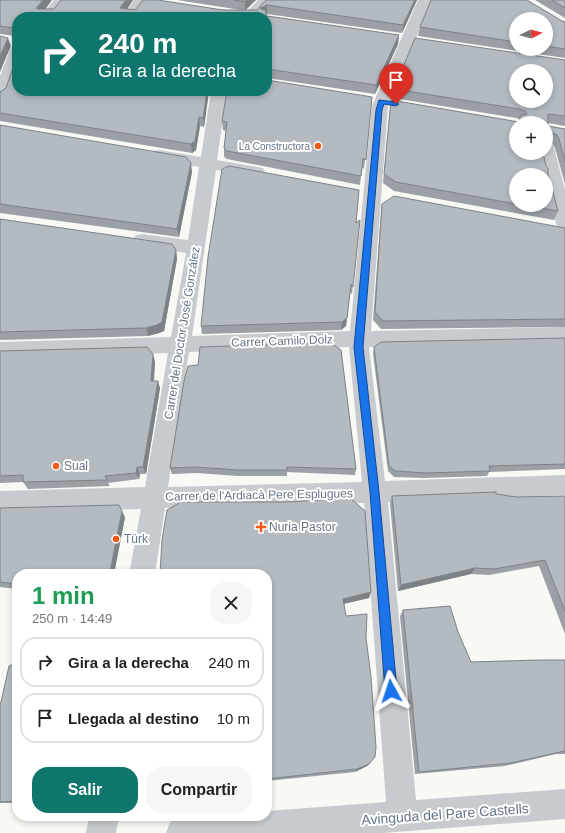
<!DOCTYPE html>
<html lang="es">
<head>
<meta charset="utf-8">
<style>
	body { margin:0; font-family:Arial,sans-serif; background:#f6f6f6; color:#202124; height:100vh; display:flex; flex-direction:column; font-size:15px; white-space:nowrap }
	* { box-sizing:border-box; margin:0 }
	p { font-size:13px; color:#757577 }
	.icon { flex:none; width:22px; height:22px; fill:none; stroke:currentColor; stroke-width:2; stroke-linecap:round; stroke-linejoin:round }
	.map { position:relative; flex:1; overflow:hidden }
	.side { position:absolute; left:12px; top:569px; width:260px; height:252px; display:flex; flex-direction:column; background:#fff; border-radius:16px; box-shadow:0 2px 6px #0003 }
	.side>* { flex:none }
	.guide { position:absolute; left:12px; top:12px; width:260px; height:84px; border-radius:16px; box-shadow:0 2px 6px #0003; background:#0f766e; color:#fff; overflow:hidden }
	.needle { width:26px; rotate:84deg }
	.fabs { position:absolute; left:509px; top:12px; display:grid; gap:8px }
	.fabs a { display:grid; place-items:center; width:44px; height:44px; border-radius:50%; background:#fff; box-shadow:0 2px 6px #0003; font-size:20px }
	.pin { position:absolute; display:grid; place-items:center; width:34px; height:34px; color:#fff; margin:-41px -17px; border-radius:50% 50% 50% 0; rotate:-45deg; box-shadow:0 0 4px #0007 }
	.pin .icon { rotate:45deg }
	.me { position:absolute; width:44px; margin:-22px; rotate:355deg; stroke-linejoin:round; filter:drop-shadow(0 0 3px #0008) }
	.turn { display:flex; align-items:center; gap:14px; height:84px; padding:0 20px; font-size:18px }
	.turn .icon { width:52px; height:52px; stroke-width:2.5 }
	.turn b { display:block; font-size:28px; line-height:34px }
	.round { display:grid; place-items:center; flex:none; width:42px; height:42px; border-radius:16px; background:#f6f6f6 }
	.summary { display:flex; align-items:center; justify-content:space-between; height:68px; padding:0 20px }
	h1 { font-size:24px; font-weight:700; line-height:30px; color:#1e9e55 }
	.cta { display:flex; gap:8px; margin-top:auto; padding:8px 20px }
	.cta a { flex:1; height:46px; border-radius:16px; background:#0f766e; color:#fff; font-size:16px; font-weight:700; line-height:46px; text-align:center }
	.cta a+a { background:#f6f6f6; color:#202124 }
	ul { padding:0; list-style:none }
	li { display:flex; align-items:center; gap:12px; height:50px; margin:0 8px 6px; padding:0 12px; border:2px solid #e0e0e0; border-radius:16px }
	li div { flex:1 }
	li b { display:block; font-size:15px }
	li em { font-style:normal }
	.map>svg:first-child { display:block }
</style>
</head>
<body>
<div class="map">
<svg width="565" height="833" viewBox="0 0 565 833">
	<rect width="100%" height="100%" fill="#f8f8f5"/>
	<g fill="none" stroke-linecap="round" stroke-linejoin="round">
		<!-- minor -->
		<path fill="#c7cbcf" fill-rule="evenodd" d="M54,0H68L55,17H41Z
			M134,0H148L137,17H123Z
			M258,0H272L256,17H242Z
			M418,0H432L388,106L371,331L565,327V343L369,347L385,481L565,475V495L388,502L416,800L565,789V819L383,833H166L170,822C197,811 237,816 267,816V811L386,802L364,503L165,508L155,574H129L141,509L0,513V491L145,487L168,353L0,358V342L171,337L186,253L142,246L136,245L133,240L136,235L142,234L188,240L199,167L159,160L153,159L151,155L153,151L159,150L201,157L211,91H227L217,160L257,167L263,168L265,172L263,176L257,177L216,170L192,336L350,331L372,106ZM349,347L362,482L168,487L189,352Z
			M17,46V70L8,96L5,99L0,101V76L10,50L12,47Z
			M546,143L552,144L554,148L565,190V230L559,228L556,224L546,182V175H544L539,153H546Z
			M89,816H119L116,833H86Z"/>
	</g>
	<!-- wall -->
	<path fill="#9aa0a5" fill-rule="evenodd" d="M0,0L45,9H54L61,0H133L127,9L135,10H241L177,0H256L246,10H257L266,0H417L402,33L267,14H266L267,16L399,35L398,44L375,94L267,78V17H17L209,91L204,127L200,126L196,150L192,153L0,121V92L6,88L15,62V36L0,34Z
		M431,0H527L562,21L565,22V58L418,36L420,27ZM516,19H546V49H516Z
		M535,0H565V18Z
		M565,60V126L548,123V126L565,129V184L555,148L552,143L548,142L546,147V123H516L548,174L558,211L554,220L394,191L383,183L391,100L518,122L519,119L516,118L393,98L394,89ZM516,175L546,205H516Z
		M372,97L364,169L362,167L360,185L227,159L224,157V148L226,131L223,130L222,121Z
		M0,125L192,172L179,237L0,213Z
		M382,204L565,228V327L381,329L373,320L381,213Z
		M0,219L176,250L177,259L164,331L159,333L148,336L0,340Z
		M360,220L352,294L350,292L346,326L341,330L202,334L201,326Z
		M565,338V469L489,472L487,476L424,478L394,477L388,471L373,354L374,347Z
		M0,351L155,362L154,381L160,388L146,474H140L139,479L108,483L110,486L28,489L23,482L0,483Z
		M184,381L356,469L355,475L287,472V476H238L197,473L172,474L170,468Z
		M496,494L516,497L565,496V634L539,566L489,575L471,574L398,591L390,503L392,496Z
		M0,508L125,517L114,574H17V589L0,587Z
		M267,574L371,592L369,598L344,604L346,616L366,638L369,764L367,766L355,772L267,781Z
		M403,610L458,632L471,662L565,660V754H556L505,766L415,774L400,616Z
		M17,663V803H0V702H1Z"/>
	<!-- shaded-wall -->
	<path fill="#7d8286" d="M43,0H52L40,17L37,7Z
		M126,0H133L122,17L120,8Z
		M247,0H256L245,10V2Z
		M415,0H417L402,33L403,25Z
		M267,5V14L261,16L260,8Z
		M399,35L398,44L375,94L376,85Z
		M8,38L11,46L0,72V56Z
		M207,91H209L204,127L203,118Z
		M199,117L200,126L196,150L192,153L191,144Z
		M191,163L192,172L179,237L177,229Z
		M176,250L177,259L164,331L159,333L148,336L146,328Z
		M347,318L346,326L341,330L342,322Z
		M153,354L155,362L153,388L151,381Z
		M158,381L160,388L146,474L143,467Z
		M137,467L140,474L139,479L136,473Z
		M122,511L125,517L114,574H110L111,567Z
		M475,568L471,574L398,591L401,585Z
		M371,592L369,598L342,604L343,599Z
		M369,764L367,766L355,772L357,769Z"/>
	<!-- building -->
	<path fill="#b3bac0" stroke="#7d8286" fill-rule="evenodd" d="M0,0H43L37,7V9H54L61,0H126L120,8L135,10L143,0H158L223,10H257L266,0H415L403,25L267,5L260,8L261,9L265,10L267,16L399,35L376,85L267,69V17H17V91H207L203,118L199,117L195,141L191,144L0,113V92L6,88L15,62L14,28L0,26Z
		M234,0H247L245,2Z
		M431,0H527L562,21L565,22V49L546,46V19H516V42L420,27Z
		M552,0H565V8Z
		M0,36L8,38L0,56Z
		M415,38L565,60V116L548,114V126L565,129V161L559,139L556,134L548,133V143H546V123H516V153H543L546,166L548,168V174L558,211L523,205H546V175H516V204L396,182L384,174L391,100L519,122L520,120V116L527,114L525,111L519,109L394,89ZM516,71H546V101H516Z
		M267,80L372,97L366,160L363,158L361,176L227,151L224,148L227,122L222,121L227,91H267Z
		M0,125L186,157L191,163L177,229L0,204Z
		M229,166L359,190L356,223L360,220L353,287L351,284L347,318L342,322L201,326L208,257L222,169Z
		M394,196L565,228V319L383,321L375,312L382,204Z
		M0,219L172,244L176,250L162,322L157,325L146,328L0,332Z
		M565,338V464L489,466L490,471L426,473L395,471L389,466L374,347L381,342Z
		M331,343L341,350L356,469L287,467V470H238L195,467L170,468L184,381L188,366L198,365L200,347Z
		M147,347L153,354L151,381H158L143,467H137L136,473L105,476L107,480L23,482V475L0,476V351Z
		M496,492V494L516,497L565,496V611L545,560L494,569L475,568L401,585L392,496Z
		M350,498L365,511L371,592L343,599L346,616L367,614L366,638L371,677L376,747L375,757L369,764L357,769L267,779V574H160L162,540L167,510L181,502H288Z
		M119,505L122,511L111,567L110,574H17V584L0,582V508Z
		M450,606L458,632L471,662L539,660H565V751L511,763L419,772L403,610Z
		M17,663V801L0,802V702H1L9,666Z"/>
	<!-- route -->
	<path fill="#1a73e8" stroke="#114b97" d="M379,100L396,102L399,104L396,106L384,104L382,110L363,347L379,492L397,691L395,695L391,696L387,695L385,691L370,492L354,347L376,110Z"/>
	<!-- markers -->
	<g fill="#f55918" stroke="#fff" stroke-width="1.5">
		<circle cx="318" cy="146" r="4"/>
		<circle cx="56" cy="466" r="4"/>
		<path d="M259 521h4v4h4v4h-4v4h-4v-4h-4v-4h4z"/>
		<circle cx="116" cy="539" r="4"/>
	</g>
	<g text-anchor="middle" stroke-width="4" stroke-linejoin="round" paint-order="stroke">
		<!-- far-poi labels -->
		<g font-size="10" fill="#647689" stroke="#fff" text-anchor="end">
			<text x="310" y="150">La Constructora</text>
		</g>
		<!-- street labels -->
		<g font-size="12" fill="#647689" stroke="#fff">
			<text transform="translate(182 333) rotate(-81)" y="4">Carrer del Doctor José González</text>
			<text transform="translate(282 341) rotate(-2)" y="4">Carrer Camilo Dolz</text>
			<text transform="translate(259 495) rotate(-1)" y="4">Carrer de l'Ardiacà Pere Esplugues</text>
		</g>
		<!-- poi labels -->
		<g font-size="12" fill="#647689" stroke="#fff" text-anchor="start">
			<text x="64" y="470">Sual</text>
			<text x="269" y="531">Nuria Pastor</text>
			<text x="124" y="543">Türk</text>
		</g>
		<!-- near-street labels -->
		<g font-size="14" fill="#647689" stroke="#fff">
			<text transform="translate(445 814) rotate(-4)" y="5">Avinguda del Pare Castells</text>
		</g>
	</g>
</svg>
<div class="fabs">
<a><svg class="needle" viewBox="-14 -14 28 28"><path d="M0-13l5 13h-10z" fill="#e53935"/><path d="M0 13l5-13h-10z" fill="#757577"/></svg></a>
<a><svg class="icon" aria-label="search" viewBox="0 0 24 24"><circle cx="10" cy="10" r="6"/><path d="M15 15l6 6"/></svg></a>
<a>+</a>
<a>−</a>
</div>
<div class="pin" style="left:396px;top:104px;background:#d93025"><svg class="icon" aria-label="arrive" viewBox="0 0 24 24"><path d="M6 21V4h12l-3 4 3 4H6"/></svg></div>
<svg class="me" style="left:391px;top:691px" viewBox="-20 -20 40 40"><path d="M0-17L14 15 0 8-14 15z" fill="#1a73e8" stroke="#fff" stroke-width="4"/></svg>
<div class="guide">
<div class="turn"><svg class="icon" aria-label="right" viewBox="0 0 24 24"><path d="M7 20v-9h11M14 6l5 5-5 5"/></svg><div><b>240 m</b>Gira a la derecha</div></div>
</div>
<section class="side">
<div class="summary"><div><h1>1 min</h1><p>250 m · 14:49</p></div><a class="round"><svg class="icon" aria-label="close" viewBox="0 0 24 24"><path d="M6 6l12 12M18 6L6 18"/></svg></a></div>
<ul>
<li><svg class="icon" aria-label="right" viewBox="0 0 24 24"><path d="M7 20v-9h11M14 6l5 5-5 5"/></svg><div><b>Gira a la derecha</b></div><em>240 m</em></li>
<li><svg class="icon" aria-label="arrive" viewBox="0 0 24 24"><path d="M6 21V4h12l-3 4 3 4H6"/></svg><div><b>Llegada al destino</b></div><em>10 m</em></li>
</ul>
<div class="cta"><a>Salir</a><a>Compartir</a></div>
</section>
</div>
</body>
</html>
